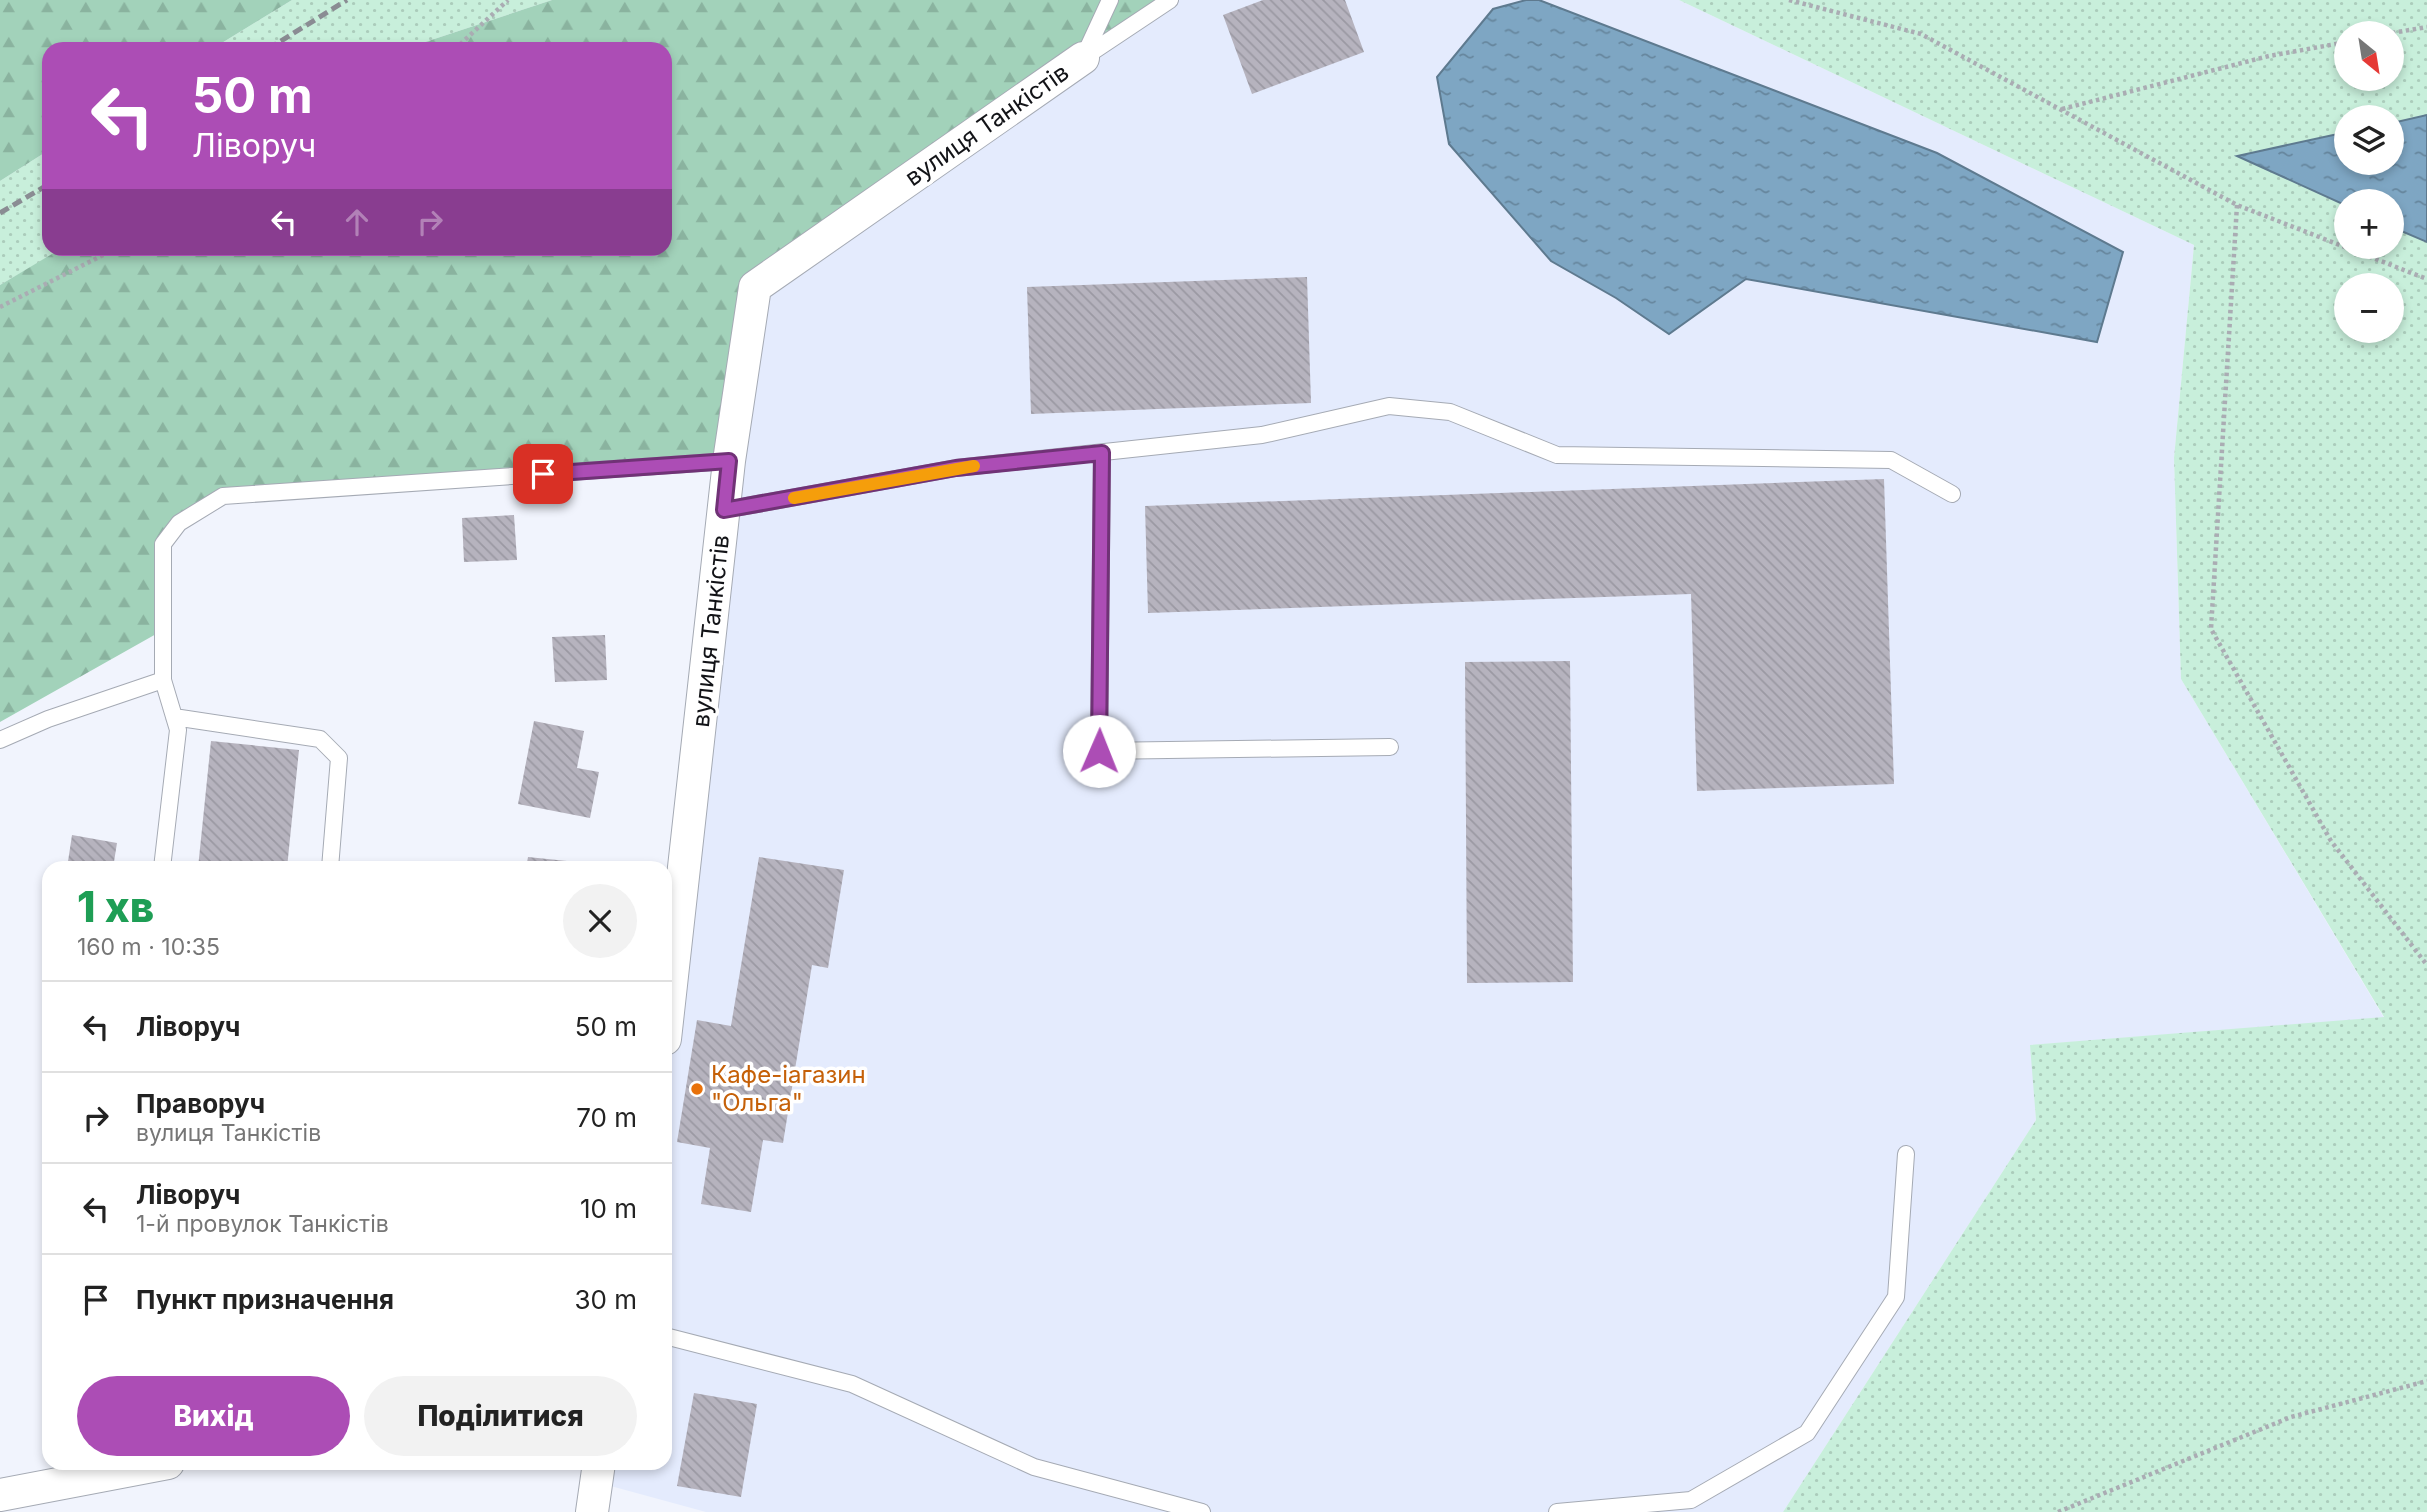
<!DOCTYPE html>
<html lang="uk">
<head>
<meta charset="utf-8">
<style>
	body { margin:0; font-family:Inter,sans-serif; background:#f2f2f2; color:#222; height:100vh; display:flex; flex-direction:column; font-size:26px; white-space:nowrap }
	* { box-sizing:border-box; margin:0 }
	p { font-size:23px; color:#767676 }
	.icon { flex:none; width:38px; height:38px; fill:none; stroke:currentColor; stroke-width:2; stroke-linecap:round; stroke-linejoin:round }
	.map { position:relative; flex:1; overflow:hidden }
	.sheet { position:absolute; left:42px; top:861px; width:630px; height:609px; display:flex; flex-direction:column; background:#fff; border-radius:21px; box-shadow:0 4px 10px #0003 }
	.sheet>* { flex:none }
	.top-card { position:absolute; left:42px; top:42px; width:630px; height:214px; border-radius:21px; box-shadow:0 4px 10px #0003; background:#ac4db5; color:#fff; overflow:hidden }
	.needle { width:46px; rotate:150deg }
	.controls { position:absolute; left:2334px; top:21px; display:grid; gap:14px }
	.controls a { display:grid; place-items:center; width:70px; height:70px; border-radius:50%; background:#fff; box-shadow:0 4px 10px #0003; font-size:35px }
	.pin { position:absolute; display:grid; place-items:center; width:60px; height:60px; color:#fff; margin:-30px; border-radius:14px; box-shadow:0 4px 10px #0006 }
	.me { position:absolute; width:77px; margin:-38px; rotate:1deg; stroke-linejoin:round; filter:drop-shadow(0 0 5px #0008) }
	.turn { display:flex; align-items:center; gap:24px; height:147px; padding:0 35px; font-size:32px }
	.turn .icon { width:91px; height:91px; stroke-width:2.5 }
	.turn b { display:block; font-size:49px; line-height:60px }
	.lanes { display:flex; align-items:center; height:66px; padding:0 35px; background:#0003; justify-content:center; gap:35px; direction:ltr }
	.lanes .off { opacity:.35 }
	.round { display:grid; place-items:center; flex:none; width:74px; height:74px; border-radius:37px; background:#f2f2f2 }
	.summary { display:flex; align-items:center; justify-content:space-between; height:119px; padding:0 35px }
	h1 { font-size:42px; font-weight:800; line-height:52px; color:#1e9e55 }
	.action { display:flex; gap:14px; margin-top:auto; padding:14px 35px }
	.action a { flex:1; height:80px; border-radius:42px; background:#ac4db5; color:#fff; font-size:28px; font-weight:800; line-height:80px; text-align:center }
	.action a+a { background:#f2f2f2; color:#222 }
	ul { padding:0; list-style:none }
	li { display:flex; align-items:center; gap:21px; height:91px; padding:0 35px; border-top:2px solid #e0e0e0 }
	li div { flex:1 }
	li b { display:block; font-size:26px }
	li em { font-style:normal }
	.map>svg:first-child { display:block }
</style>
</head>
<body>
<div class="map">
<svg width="2427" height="1512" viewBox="0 0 2427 1512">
	<defs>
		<pattern id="grass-dots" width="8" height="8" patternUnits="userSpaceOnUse" patternTransform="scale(1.75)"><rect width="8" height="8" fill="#c8efdb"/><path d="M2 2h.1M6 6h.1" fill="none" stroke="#abccbb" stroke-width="1.8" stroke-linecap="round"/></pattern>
		<pattern id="forest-firs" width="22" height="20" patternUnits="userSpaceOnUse" patternTransform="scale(1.75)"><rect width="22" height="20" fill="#a2d2ba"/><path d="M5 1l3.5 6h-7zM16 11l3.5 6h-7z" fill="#8ab39f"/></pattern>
		<pattern id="water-ripples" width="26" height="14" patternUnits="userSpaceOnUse" patternTransform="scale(1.75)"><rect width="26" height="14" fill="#7ea6c3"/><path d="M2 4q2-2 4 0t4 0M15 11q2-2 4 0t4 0" fill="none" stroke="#66869d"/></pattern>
		<pattern id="building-back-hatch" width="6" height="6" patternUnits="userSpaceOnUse" patternTransform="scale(1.75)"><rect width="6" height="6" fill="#b6b3be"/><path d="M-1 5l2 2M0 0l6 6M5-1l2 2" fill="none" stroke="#9b99a3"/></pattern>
	</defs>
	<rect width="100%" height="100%" fill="#f1f4fd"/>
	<!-- built -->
	<path fill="#e4ebfd" d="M1170,0H1679L2194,245L2174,458L2181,679L2384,1018L2031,1045L2036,1120L1783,1512H706L596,1482L599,1463H665V1039L755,287Z"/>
	<!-- grass -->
	<path fill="url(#grass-dots)" fill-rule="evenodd" d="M292,0H552L404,49H212Z
		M1679,0H2427V1512H1783L2036,1120L2030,1045L2384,1017L2181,679L2174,458L2194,245ZM2347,33H2392V79H2347ZM2347,117H2392V163H2347ZM2347,201H2392V247H2347ZM2347,285H2392V331H2347Z
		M49,150V248L62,249L0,285V181Z"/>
	<!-- forest -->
	<path fill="url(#forest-firs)" d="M0,0H292L212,49H49V150L0,181Z
		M552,0H1170L755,286L729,461L223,496L163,544L165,629L0,722V285L62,248H665V49H404Z"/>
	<!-- water -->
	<path fill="url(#water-ripples)" stroke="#5e7a8f" stroke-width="2" d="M1526,0H1539L1937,153L2123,252L2097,342L1746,279L1669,334L1616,298L1551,261L1449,144L1437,77L1493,9Z
		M2427,115V242L2392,227V201H2347V206L2237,156L2347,132V163H2392V123Z"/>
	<!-- building -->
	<path fill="url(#building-back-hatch)" d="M1263,0H1345L1364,52L1252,94L1223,15Z
		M1307,277L1311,403L1031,414L1027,287Z
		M1884,479L1894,784L1697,791L1691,594L1148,613L1145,506Z
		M514,515L517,560L464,562L462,518Z
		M605,635L607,680L555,682L552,637Z
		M1570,661L1573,982L1467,983L1465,662Z
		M534,721L584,731L577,768L599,772L590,818L518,804Z
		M211,741L299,750L287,868H198Z
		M72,835L117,843L113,868H67Z
		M528,857L615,866V868H526Z
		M759,857L844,870L828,968L812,965L783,1143L763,1140L751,1212L701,1204L710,1148L677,1142L697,1020L731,1026Z
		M694,1393L757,1404L741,1497L677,1486Z"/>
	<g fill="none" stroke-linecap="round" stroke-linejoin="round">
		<!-- service casing -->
		<g stroke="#a5aab4" stroke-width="18">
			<path id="service" d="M1084,56L1110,0
				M1083,58L1170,0
				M1102,453L1099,751L1390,747
				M724,510L956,468L1262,435L1389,406L1450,412L1557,455L1891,460L1952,494
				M174,717L320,739L339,758L330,868
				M0,740L48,719L163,680V544L179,523L223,496L729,461
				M162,868L178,730L163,680
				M665,1336L852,1384L1034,1467L1202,1512
				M1557,1512L1691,1500L1807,1433L1896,1297L1906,1154"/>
		</g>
		<!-- minor casing -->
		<g stroke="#a5aab4" stroke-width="34">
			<path id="minor" d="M665,1039L729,461L755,287L1083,58
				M0,1495L168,1463
				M592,1512L599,1463"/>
		</g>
		<!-- path -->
		<path stroke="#aaacb3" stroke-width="4.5" stroke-dasharray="3.5 3.5" stroke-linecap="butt" d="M1789,0L1921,34L2237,205L2427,279
			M2392,33L2427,27
			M455,49L508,0
			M2062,109L2269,56L2347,42
			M2237,205L2211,629L2331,841L2427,965
			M0,307L117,248
			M2058,1512L2291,1417L2427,1381"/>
		<!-- service -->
		<use href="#service" stroke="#fff" stroke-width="16"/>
		<!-- minor -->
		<use href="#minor" stroke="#fff" stroke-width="32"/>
		<!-- rail -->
		<path stroke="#8a8c93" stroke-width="5" stroke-dasharray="10 5" stroke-linecap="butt" d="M268,49L347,0
			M0,213L49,184"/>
	</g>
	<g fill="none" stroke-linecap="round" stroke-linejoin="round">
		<!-- route casing -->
		<g stroke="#703276" stroke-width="18">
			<path id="route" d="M543,474L729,461L724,510L956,468L1102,453L1099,751"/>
		</g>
		<!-- route -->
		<use href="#route" stroke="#ac4db5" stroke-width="12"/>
		<!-- slow -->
		<path stroke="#f59e0b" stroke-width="12" d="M794,498L974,466"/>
	</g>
	<!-- markers -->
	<circle fill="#e8710a" stroke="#fff" stroke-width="2.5" cx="697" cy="1089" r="7"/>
	<g text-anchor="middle" stroke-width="7" stroke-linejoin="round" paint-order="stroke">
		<!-- street labels -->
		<g font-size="24" fill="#121317" stroke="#fff">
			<text transform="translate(987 125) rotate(-35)" y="8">вулиця Танкістів</text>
			<text transform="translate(711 631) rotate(-84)" y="8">вулиця Танкістів</text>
		</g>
		<!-- food labels -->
		<g font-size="24" fill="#c56008" stroke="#fff" text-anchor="start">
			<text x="711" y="1083">Кафе-іагазин<tspan x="711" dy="28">"Ольга"</tspan></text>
		</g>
	</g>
</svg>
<div class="controls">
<a><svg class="needle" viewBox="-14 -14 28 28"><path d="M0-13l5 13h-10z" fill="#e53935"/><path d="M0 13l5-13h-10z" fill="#767676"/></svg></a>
<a><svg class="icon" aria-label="layers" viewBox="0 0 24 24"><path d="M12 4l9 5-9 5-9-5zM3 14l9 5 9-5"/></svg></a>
<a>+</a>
<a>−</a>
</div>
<div class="pin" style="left:543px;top:474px;background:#d93025"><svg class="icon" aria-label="arrive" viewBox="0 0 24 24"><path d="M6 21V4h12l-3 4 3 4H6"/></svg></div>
<svg class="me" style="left:1099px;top:751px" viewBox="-20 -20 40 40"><circle r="19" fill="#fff"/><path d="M0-13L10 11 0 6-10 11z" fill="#ac4db5"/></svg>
<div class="top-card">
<div class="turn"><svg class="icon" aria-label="left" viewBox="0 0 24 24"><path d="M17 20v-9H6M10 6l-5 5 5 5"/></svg><div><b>50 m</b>Ліворуч</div></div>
<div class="lanes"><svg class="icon" aria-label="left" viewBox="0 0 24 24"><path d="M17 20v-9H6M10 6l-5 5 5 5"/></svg><svg class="icon off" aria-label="ahead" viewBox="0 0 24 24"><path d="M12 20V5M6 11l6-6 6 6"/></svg><svg class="icon off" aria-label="right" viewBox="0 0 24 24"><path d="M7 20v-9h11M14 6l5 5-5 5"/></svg></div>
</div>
<section class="sheet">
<div class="summary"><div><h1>1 хв</h1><p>160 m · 10:35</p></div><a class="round"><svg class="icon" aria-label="close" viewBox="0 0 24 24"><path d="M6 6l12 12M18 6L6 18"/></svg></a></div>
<ul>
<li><svg class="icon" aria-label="left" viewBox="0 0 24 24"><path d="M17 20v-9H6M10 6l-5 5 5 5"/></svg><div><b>Ліворуч</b></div><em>50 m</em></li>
<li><svg class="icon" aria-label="right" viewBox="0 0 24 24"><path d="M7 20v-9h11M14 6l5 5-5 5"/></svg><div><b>Праворуч</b><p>вулиця Танкістів</p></div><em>70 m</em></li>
<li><svg class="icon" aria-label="left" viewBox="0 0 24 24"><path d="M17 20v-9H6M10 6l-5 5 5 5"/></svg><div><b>Ліворуч</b><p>1-й провулок Танкістів</p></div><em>10 m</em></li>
<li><svg class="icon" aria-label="arrive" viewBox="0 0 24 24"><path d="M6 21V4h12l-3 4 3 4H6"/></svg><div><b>Пункт призначення</b></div><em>30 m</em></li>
</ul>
<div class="action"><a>Вихід</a><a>Поділитися</a></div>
</section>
</div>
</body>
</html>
